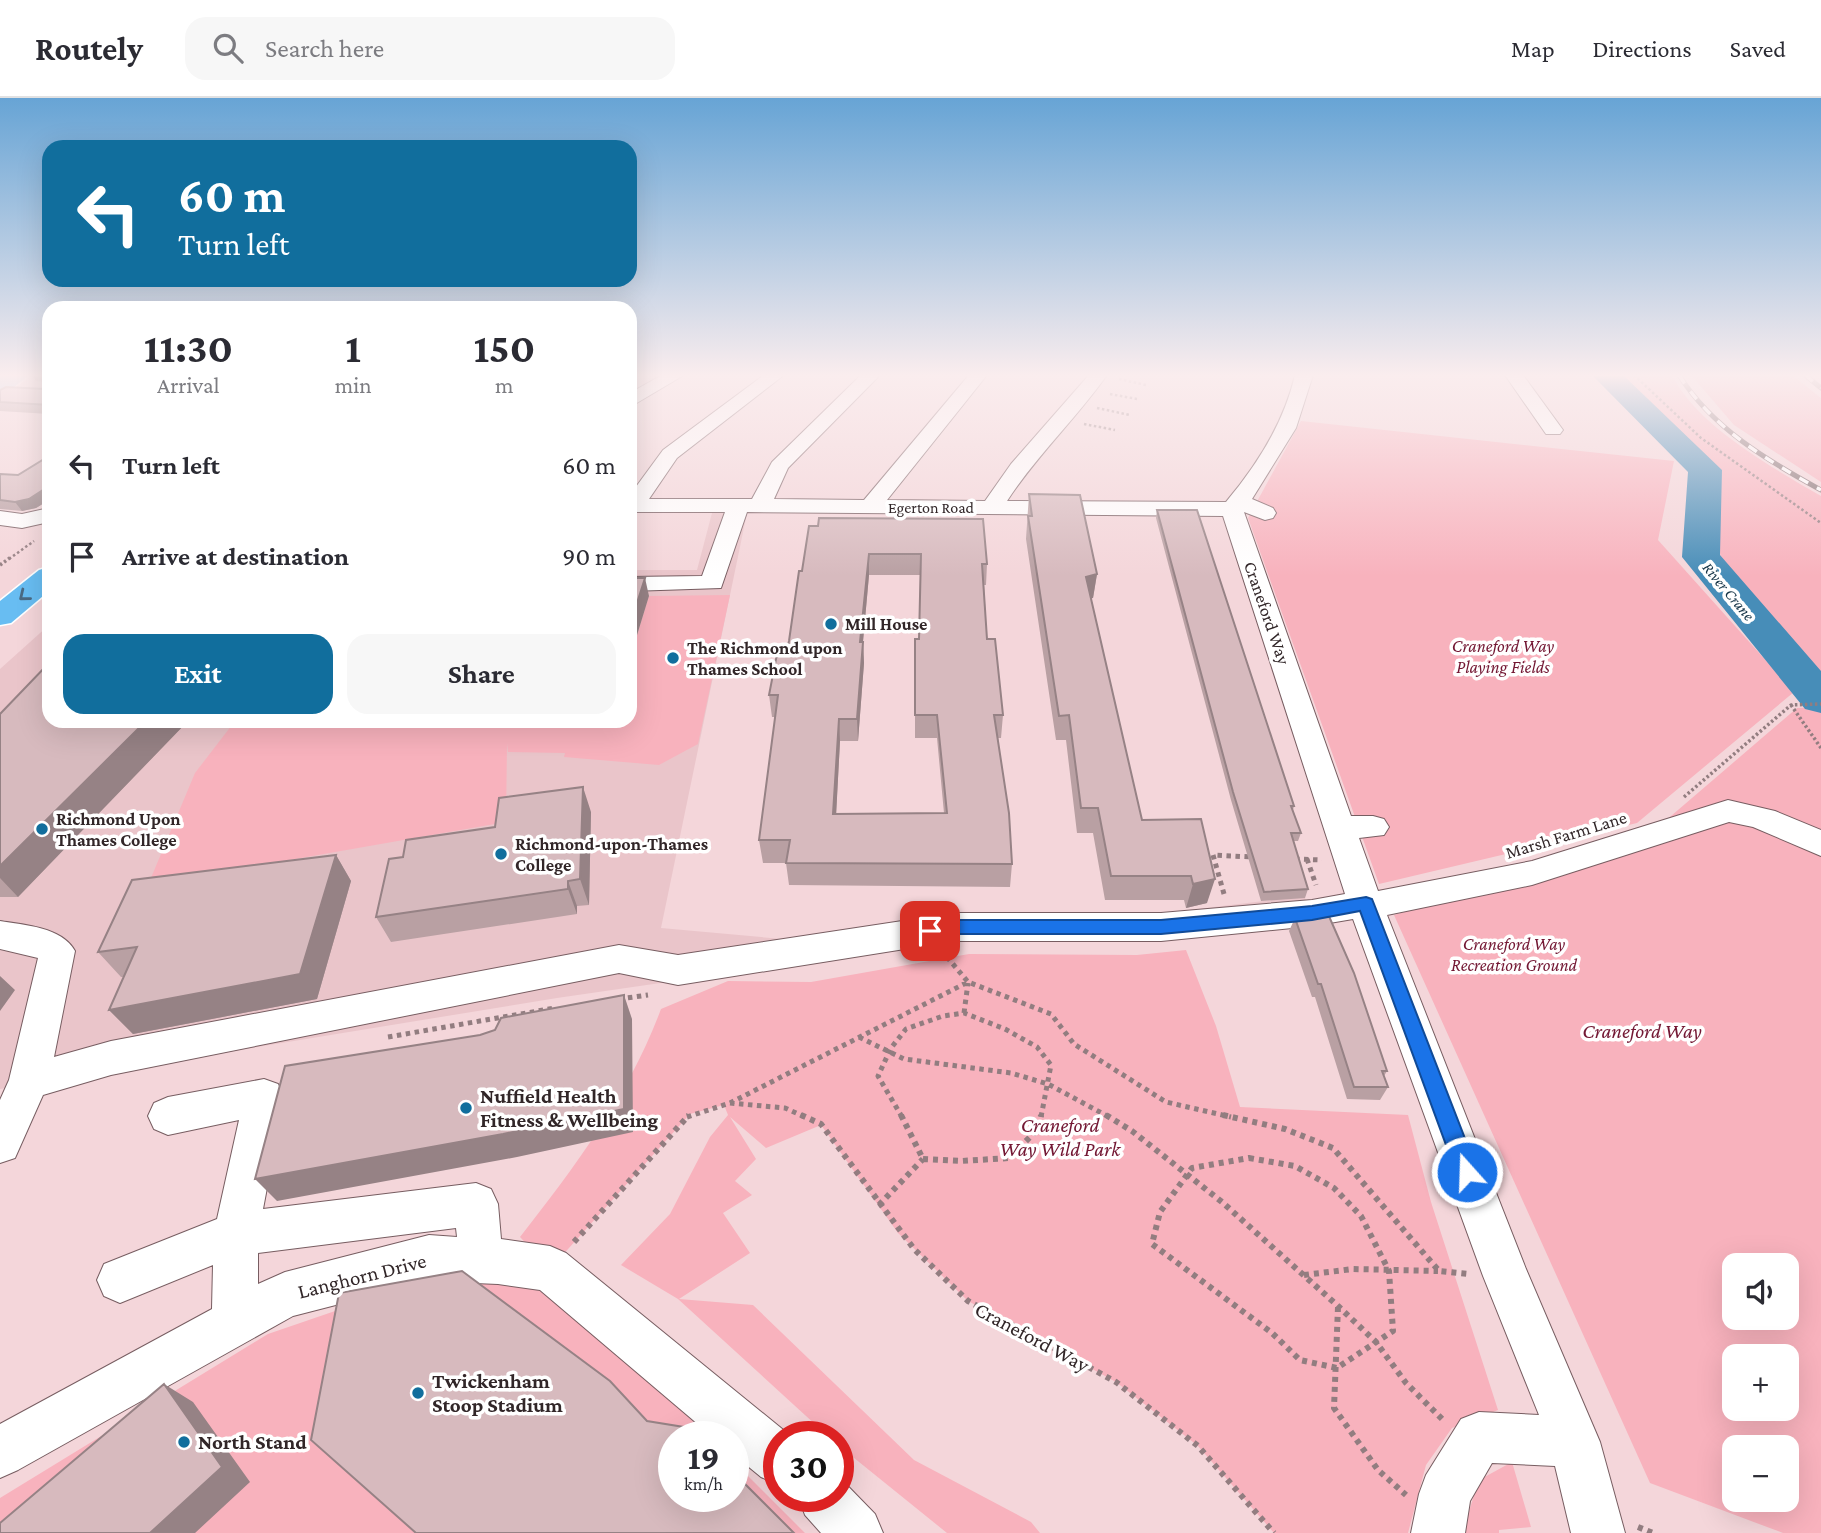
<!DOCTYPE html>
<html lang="en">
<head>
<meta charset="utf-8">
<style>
	body { margin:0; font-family:"Crimson Pro",serif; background:#f7f7f7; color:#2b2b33; height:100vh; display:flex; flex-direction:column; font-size:26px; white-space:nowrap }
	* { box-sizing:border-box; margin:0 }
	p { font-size:23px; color:#7c7c81 }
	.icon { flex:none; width:38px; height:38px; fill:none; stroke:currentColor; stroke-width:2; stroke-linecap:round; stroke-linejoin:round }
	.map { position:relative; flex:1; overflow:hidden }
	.details { position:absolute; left:42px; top:203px; width:595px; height:427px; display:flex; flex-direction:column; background:#fff; border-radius:21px; box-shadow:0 7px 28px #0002 }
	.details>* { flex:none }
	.banner { position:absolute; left:42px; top:42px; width:595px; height:147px; border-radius:21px; box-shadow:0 7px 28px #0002; background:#116e9d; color:#fff; overflow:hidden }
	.buttons { position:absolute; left:1722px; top:1155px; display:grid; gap:14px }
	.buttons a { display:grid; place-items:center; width:77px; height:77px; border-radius:14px; background:#fff; box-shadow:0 7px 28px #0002; font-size:35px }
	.speed { position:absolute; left:658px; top:1323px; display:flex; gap:14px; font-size:35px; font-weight:700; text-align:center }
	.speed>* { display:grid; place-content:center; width:91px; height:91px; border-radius:50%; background:#fff; box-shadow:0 7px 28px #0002; line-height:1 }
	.speed small { font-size:18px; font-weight:400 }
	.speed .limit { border:10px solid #d22; background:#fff; color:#111 }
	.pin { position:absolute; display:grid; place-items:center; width:60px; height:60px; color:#fff; margin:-30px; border-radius:14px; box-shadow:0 4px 10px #0006 }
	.me { position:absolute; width:77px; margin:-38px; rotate:340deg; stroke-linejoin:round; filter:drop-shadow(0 0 5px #0008) }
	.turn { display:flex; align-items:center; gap:24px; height:147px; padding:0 21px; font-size:32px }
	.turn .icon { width:91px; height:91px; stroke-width:2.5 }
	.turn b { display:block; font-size:49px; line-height:60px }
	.eta { display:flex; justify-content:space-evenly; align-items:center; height:119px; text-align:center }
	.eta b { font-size:42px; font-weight:700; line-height:49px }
	.action { display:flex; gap:14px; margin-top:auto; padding:14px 21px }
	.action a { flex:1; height:80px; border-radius:21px; background:#116e9d; color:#fff; font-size:28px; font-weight:700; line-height:80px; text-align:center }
	.action a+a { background:#f7f7f7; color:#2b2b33 }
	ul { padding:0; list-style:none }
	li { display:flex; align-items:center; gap:21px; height:91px; padding:0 21px }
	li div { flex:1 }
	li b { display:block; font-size:26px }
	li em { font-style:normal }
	header { display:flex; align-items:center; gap:42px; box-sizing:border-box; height:98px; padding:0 35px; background:#fff; border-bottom:2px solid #e1e1e2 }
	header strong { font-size:33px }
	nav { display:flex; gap:38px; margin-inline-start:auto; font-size:24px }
	.search { width:490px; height:63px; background:#f7f7f7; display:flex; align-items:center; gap:18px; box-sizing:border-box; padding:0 24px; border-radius:21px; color:#7c7c81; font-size:26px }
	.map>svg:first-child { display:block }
</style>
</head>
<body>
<header>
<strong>Routely</strong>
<div class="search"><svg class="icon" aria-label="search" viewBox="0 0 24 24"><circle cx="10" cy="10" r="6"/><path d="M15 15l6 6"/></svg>Search here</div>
<nav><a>Map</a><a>Directions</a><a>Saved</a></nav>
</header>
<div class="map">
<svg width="1821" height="1435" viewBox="0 0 1821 1435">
	<rect width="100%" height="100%" fill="#f4d6da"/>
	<!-- built -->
	<path fill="#eac5ca" d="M712,415H747L661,830L782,841L1115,821L1304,798L1312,815L1287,825L1160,844L970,840L557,900L0,991V571L49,527V623H630V472H697Z"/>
	<!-- green -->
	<path fill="#f8b2bd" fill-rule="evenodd" d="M1611,277H1672C1697,328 1773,370 1821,398V583L1721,466L1713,372Z
		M1691,277H1792L1821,300V384L1734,327Z
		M1301,323L1674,363L1658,442L1794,594L1637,725L1379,786L1248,420Z
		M730,497L698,646L659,667L564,659L565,655L508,654L507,645L506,724L148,787L195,675L235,623H630V560L649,498Z
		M1818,609L1821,613V741L1773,719L1664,724L1797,610Z
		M1732,719L1821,753V1435H1783L1650,1385L1394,817ZM1734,1167H1787V1220H1734ZM1734,1258H1787V1311H1734ZM1734,1349H1787V1402H1734Z
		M1186,852L1216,928L1240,1009L1408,1017L1431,1104L1498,1312L1452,1330L1426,1367L1408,1435H1274L1198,1348L1116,1284L968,1203L898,1135L821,1027L766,1050L730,1019L756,1061L735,1083L752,1097L723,1115L750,1155L679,1201L753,1207L914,1362L1031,1424L1040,1435H947L838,1347V1339H829L678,1201L621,1167L670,1116L710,1039L728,1017L724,1007L690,1016L550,1171L520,1139C575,1069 630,995 661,911L728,883L811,884L969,856L1137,857Z
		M481,1163L582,1212L709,1339H674V1398H733V1363L805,1435H0V1400L268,1236Z
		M1512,1364L1531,1429L1499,1432V1435H1462L1479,1382Z"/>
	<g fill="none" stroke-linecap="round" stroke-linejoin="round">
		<!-- river -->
		<path fill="#478db8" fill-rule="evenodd" d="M1592,277H1623L1722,372L1720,457L1821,573V615L1805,611L1682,459L1688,374Z"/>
		<!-- minor casing -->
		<g stroke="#775d61" stroke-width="2">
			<path id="minor" d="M662,277H684L630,309V295Z
				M764,277H784L677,360L649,401H752L772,364L861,277H880L788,370L774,401L864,402L969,277H987L887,402L985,403L1011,366L1089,277H1107C1076,321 1036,358 1007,403L1226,404C1257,367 1284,325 1295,277H1313L1296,330L1252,401L1273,410L1276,415L1273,420L1265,422L1244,414L1351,718H1373L1384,721L1389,729L1384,737L1359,740L1378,793L1532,763L1728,702L1775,713L1821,732V758L1753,729L1729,724L1532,787L1387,817L1526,1171L1600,1344L1625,1435H1571L1555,1368L1492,1365L1470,1403L1465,1435H1411L1419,1396L1426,1377L1461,1321L1479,1314L1539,1317L1483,1178L1353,821L1312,828L1161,843H955L678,887L619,875L111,977L43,997L15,1060L0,1065V1002L9,982L38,860L0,851V823C24,827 62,829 75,853L54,959L111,943L619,847L678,857L955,815H1161L1312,802L1345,796L1223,418L747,414L721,490L630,493V479L702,478L725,414H630V397L663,352Z
				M1505,277H1523L1563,332L1560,336H1546Z
				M49,410V424L22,430L0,427V413L22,416Z
				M264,981L278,986L284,999L263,1111L476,1085L491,1091L498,1106L501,1141L550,1148L566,1155L792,1339H779V1387L761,1379L733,1356V1339H713L540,1192L498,1186L429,1183L293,1218L18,1372L0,1380V1326L212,1211L213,1167L120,1205L104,1198L97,1182L104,1166L217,1121L239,1022L168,1037L154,1031L148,1018L154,1005L168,999ZM456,1130L457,1139L429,1137L285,1174L258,1186V1155Z
				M838,1378L875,1416L883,1435H821L805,1417L798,1398H838Z"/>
		</g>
		<!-- major casing -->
		<g stroke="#fff" stroke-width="3">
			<path id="major" d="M3,277H29L8,294L0,296V279Z"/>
		</g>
		<!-- highway casing -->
		<g stroke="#fff" stroke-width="3">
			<path id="highway" d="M49,469V493L11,525L0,527V503L39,472Z"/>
		</g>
		<!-- path-far3 -->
		<path stroke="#927d80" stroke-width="2.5" stroke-dasharray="2.5 2.5" stroke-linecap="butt" d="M1634,277L1701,340L1821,425
			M1119,281L1146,287
			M1110,296L1137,301
			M1097,310L1130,317
			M1084,326L1115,332
			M9,461L34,443"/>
		<!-- path-far2 -->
		<path stroke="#927d80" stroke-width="3.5" stroke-dasharray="2.5 2.5" stroke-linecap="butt" d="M0,467L11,459
			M1791,607L1821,650
			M1684,699L1791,607L1821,606"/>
		<!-- path-far1 -->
		<path stroke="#927d80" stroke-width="5" stroke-dasharray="4.5 4.5" stroke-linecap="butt" d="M1295,761L1322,762
			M1307,761L1316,787
			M1224,796L1213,757L1252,759
			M947,859L968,884L1051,916L1074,946L1166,1004L1231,1019
			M619,901L648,897
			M964,915L968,885
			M388,939L555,910
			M859,939L904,961L1011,975L1048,986L1109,1019
			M730,1005L785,1010L805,1019
			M687,1019L730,1005L968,884
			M902,1019L878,978L891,950L906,931L943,918L964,915L1005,931L1037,949L1051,967L1041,1019"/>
		<!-- path -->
		<path stroke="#927d80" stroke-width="6" stroke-dasharray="5 5" stroke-linecap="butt" d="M801,1017L821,1026L914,1151L968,1203L1116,1284L1198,1348L1274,1435
			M901,1017L923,1061
			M1106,1017L1132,1033L1222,1104L1338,1208L1376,1244L1406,1285L1444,1323
			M1223,1017L1285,1031L1333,1050L1439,1173L1469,1176
			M1249,1060L1295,1068L1334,1090L1361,1118L1389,1173L1393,1233L1337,1270L1300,1262L1272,1235L1152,1146L1160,1114L1192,1070Z
			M923,1061L961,1063L1009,1060L1039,1030L1041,1017
			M879,1107L923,1061
			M574,1144L689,1017
			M1304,1177L1353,1171L1438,1173
			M1338,1209L1334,1310L1378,1372L1406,1397
			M1638,1429L1653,1435"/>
		<!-- minor -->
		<use href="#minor" fill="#fff" fill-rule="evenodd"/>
		<!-- major -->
		<use href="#major" fill="#a4d7f7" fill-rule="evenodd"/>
		<!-- highway -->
		<use href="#highway" fill="#68bdf2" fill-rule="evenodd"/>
		<!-- rail casing -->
		<g stroke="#816e71" stroke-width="5">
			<path id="rail" d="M1679,277C1712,330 1768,363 1821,392
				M1805,277L1821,290"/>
		</g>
		<!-- rail -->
		<use href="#rail" stroke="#fff" stroke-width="3.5" stroke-dasharray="10" stroke-linecap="butt"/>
	</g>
	<!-- wall -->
	<path fill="#b9a0a3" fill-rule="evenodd" d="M32,277H49V316L0,313V292L45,291L46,284L36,283Z
		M49,358V402L36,410L22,413L0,411V376L18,377Z
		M1029,396L1097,476L1093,500H1091L1142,722L1201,721L1207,805L1186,810L1184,802H1105L1093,735H1077L1066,642H1056L1026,441Z
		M1157,412L1294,708L1293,712L1301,735L1298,743H1293L1308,791L1305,800L1261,803L1231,702L1156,420Z
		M818,428L987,466L986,487H984L987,541L1003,617L1001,640H998L1012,766L1010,789L789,787L786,765H763L759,742L775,619H772L769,597L786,556L789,543L802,473ZM869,477H920L919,541H915V640H937L944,715L836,716L840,643H858L864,565L863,544Z
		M0,616L49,623H188L18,799H0Z
		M591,714L589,807L577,808V816L391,844L376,819L403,759L495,729Z
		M336,757L351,783L317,901L133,936L109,912L124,879H121L98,854Z
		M1295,820L1387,973L1384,978L1388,989L1380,1002L1347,1001L1315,899H1312L1289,833Z"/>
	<!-- shaded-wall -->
	<path fill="#968285" d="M49,388V402L36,410L22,413L15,404Z
		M869,456V477L861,565L860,544Z
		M1097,476L1093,500L1083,502L1086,479Z
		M645,480L649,498L630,560V527Z
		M863,544L864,565L858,643L857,621Z
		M839,621L840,643L835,738L833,716Z
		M146,623H188L18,799L0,780V768Z
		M583,689L591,714L589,807L580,781Z
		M336,757L351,783L317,901L133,936L109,912Z
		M1215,781L1207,805L1186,810L1193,786Z
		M568,783L577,808V816L568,791Z
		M0,878L15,892L0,913Z
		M624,897L632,921L633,1034L517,1059L277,1103L255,1081Z
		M164,1286L193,1304L250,1384L195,1435H150Z"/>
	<!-- building -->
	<path fill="#d7babe" stroke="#968285" stroke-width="2" fill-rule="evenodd" d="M46,277H49V307L0,304V292L6,289L45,291Z
		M49,358V388L29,401L15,404L0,402V376L18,377Z
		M1029,396L1080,397L1097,476L1086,479L1142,722L1201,721L1215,781L1193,786L1191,778H1111L1098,710H1081L1069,617L1059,618L1028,418H1032Z
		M1157,412H1197L1294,708H1291L1301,735H1291L1308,791L1264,794L1233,694Z
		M819,420L983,421L987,466H982L987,541H995L1003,617H994L1009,715L1012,766L786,765L790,742H759L778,597H769L777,556H786L789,543L799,473H802L809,428H818ZM869,456H921L919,541H915V617H937L947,715L833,716L839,621H857L863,544H860Z
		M630,480H645L630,527Z
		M49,565V623H146L0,768V616Z
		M583,689L580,781L568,783V791L376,819L389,761L403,759L406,742L495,729L499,700Z
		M336,757L300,876L109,912L137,849L98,854L132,782Z
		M1328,816L1354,875L1387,973H1382L1388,989H1354L1321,886H1318L1295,820Z
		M624,897V1011L503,1036L255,1081L285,968L480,937L495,932L501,920Z
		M462,1173L610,1283L647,1323L690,1330L698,1339H674V1398H733V1374L794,1435H416L311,1342L339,1195Z
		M164,1286L222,1369L150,1435H0V1425Z"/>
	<!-- one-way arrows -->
	<defs><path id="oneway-chevron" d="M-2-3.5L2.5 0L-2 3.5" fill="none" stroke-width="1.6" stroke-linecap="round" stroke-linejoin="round" transform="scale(1.75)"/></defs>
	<use stroke="#4a6a83" href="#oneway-chevron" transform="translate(24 498) rotate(141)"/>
	<!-- sky -->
	<linearGradient id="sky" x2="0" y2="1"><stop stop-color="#67a4d5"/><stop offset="0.58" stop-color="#faedee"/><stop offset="1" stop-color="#faedee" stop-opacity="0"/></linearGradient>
	<rect width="1821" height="478" fill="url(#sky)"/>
	<!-- route -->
	<path fill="#1a73e8" stroke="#114b97" stroke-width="2" d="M1366,799L1372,801L1374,806L1478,1074L1475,1082L1467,1085L1460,1082L1456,1074L1360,813L1312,822L1161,836H955L930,840L924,838L921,833L924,828L955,822H1161L1312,808Z"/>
	<!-- markers -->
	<g fill="#116e9d" stroke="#fff" stroke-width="2.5">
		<circle cx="831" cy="526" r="7"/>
		<circle cx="673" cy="560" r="7"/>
		<circle cx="42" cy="731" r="7"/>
		<circle cx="501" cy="756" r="7"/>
		<circle cx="466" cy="1010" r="7"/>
		<circle cx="418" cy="1295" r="7"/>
		<circle cx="184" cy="1344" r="7"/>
	</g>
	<g text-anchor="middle" stroke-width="7" stroke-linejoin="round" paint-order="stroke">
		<!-- far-street labels -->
		<g font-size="16" fill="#312628" stroke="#fff">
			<text x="931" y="415">Egerton Road</text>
		</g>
		<!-- far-water labels -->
		<g font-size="16" font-style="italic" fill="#153447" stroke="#fff">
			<text transform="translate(1729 493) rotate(50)" y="6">River Crane</text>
		</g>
		<!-- street labels -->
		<g font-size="18" fill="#312628" stroke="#fff">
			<text transform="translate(1267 515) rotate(71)" y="6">Craneford Way</text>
			<text transform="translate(1566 737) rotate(-17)" y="6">Marsh Farm Lane</text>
		</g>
		<!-- poi labels -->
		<g font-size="18" font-weight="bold" fill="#312628" stroke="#fff" text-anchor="start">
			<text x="845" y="532">Mill House</text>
			<text x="687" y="556">The Richmond upon<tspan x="687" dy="21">Thames School</tspan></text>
			<text x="56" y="727">Richmond Upon<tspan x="56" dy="21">Thames College</tspan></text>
			<text x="515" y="752">Richmond-upon-Thames<tspan x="515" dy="21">College</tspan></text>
		</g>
		<!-- park labels -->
		<g font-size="18" font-style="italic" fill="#731733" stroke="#fff">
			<text x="1503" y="554">Craneford Way<tspan x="1503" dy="21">Playing Fields</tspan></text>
			<text x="1514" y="852">Craneford Way<tspan x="1514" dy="21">Recreation Ground</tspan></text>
		</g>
		<!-- near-park labels -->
		<g font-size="21" font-style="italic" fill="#731733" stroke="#fff">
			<text x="1642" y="940">Craneford Way</text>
			<text x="1060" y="1034">Craneford<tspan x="1060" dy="24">Way Wild Park</tspan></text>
		</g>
		<!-- near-poi labels -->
		<g font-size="21" font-weight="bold" fill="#312628" stroke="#fff" text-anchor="start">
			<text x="480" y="1005">Nuffield Health<tspan x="480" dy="24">Fitness &amp; Wellbeing</tspan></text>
			<text x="432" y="1290">Twickenham<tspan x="432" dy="24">Stoop Stadium</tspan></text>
			<text x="198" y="1351">North Stand</text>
		</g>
		<!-- near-street labels -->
		<g font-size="21" fill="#312628" stroke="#fff">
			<text transform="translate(362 1178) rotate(-14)" y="7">Langhorn Drive</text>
			<text transform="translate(1032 1239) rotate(28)" y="7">Craneford Way</text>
		</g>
	</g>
</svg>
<div class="buttons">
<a><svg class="icon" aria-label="sound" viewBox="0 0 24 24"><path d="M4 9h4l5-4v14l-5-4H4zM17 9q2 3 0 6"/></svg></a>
<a>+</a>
<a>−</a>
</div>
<div class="speed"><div>19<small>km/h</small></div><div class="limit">30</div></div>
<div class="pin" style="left:930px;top:833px;background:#d93025"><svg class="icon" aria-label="arrive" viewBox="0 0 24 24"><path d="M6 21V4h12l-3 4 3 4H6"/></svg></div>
<svg class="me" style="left:1467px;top:1074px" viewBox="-20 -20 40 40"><circle r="17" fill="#1a73e8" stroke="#fff" stroke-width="3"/><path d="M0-11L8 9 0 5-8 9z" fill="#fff"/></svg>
<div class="banner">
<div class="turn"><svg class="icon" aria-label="left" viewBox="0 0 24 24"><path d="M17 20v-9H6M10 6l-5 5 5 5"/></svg><div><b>60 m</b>Turn left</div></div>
</div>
<section class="details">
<div class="eta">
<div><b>11:30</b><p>Arrival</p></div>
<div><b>1</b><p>min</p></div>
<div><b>150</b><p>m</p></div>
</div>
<ul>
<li><svg class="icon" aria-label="left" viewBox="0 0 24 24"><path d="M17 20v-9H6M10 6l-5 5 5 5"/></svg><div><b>Turn left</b></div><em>60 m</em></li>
<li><svg class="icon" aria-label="arrive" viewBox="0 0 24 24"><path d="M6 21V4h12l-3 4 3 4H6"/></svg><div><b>Arrive at destination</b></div><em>90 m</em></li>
</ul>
<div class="action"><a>Exit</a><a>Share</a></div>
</section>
</div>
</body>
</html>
